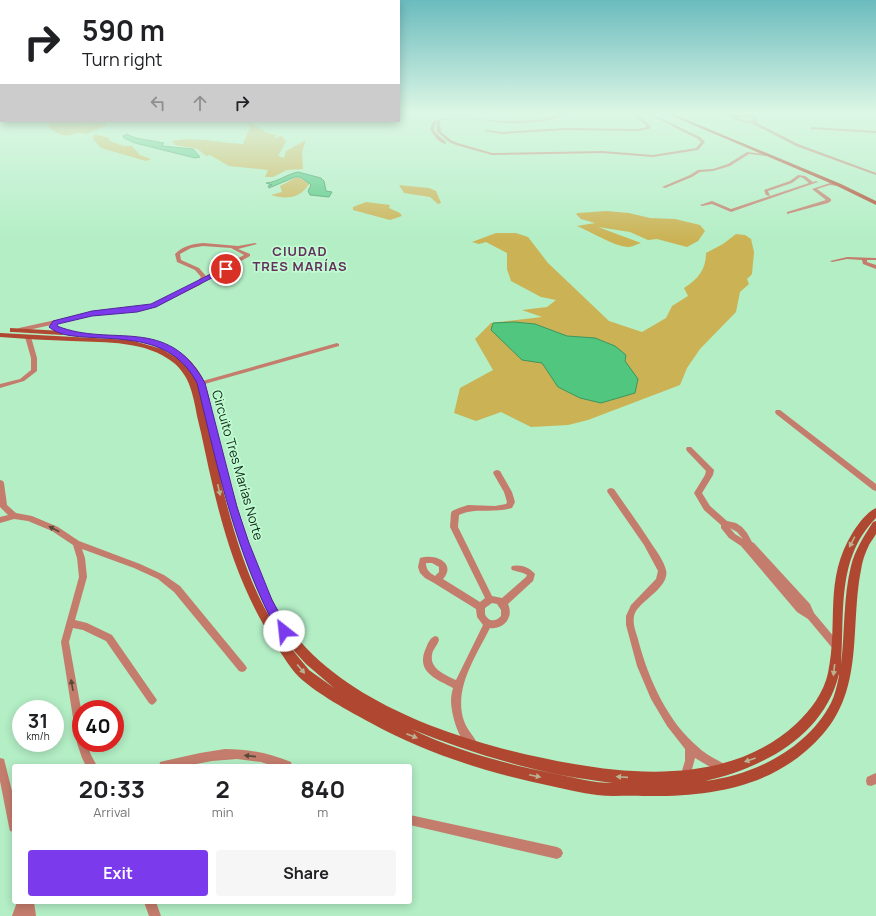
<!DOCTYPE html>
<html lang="en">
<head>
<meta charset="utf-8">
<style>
	body { margin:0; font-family:Manrope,sans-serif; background:#f6f6f6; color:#202124; height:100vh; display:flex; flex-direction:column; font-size:15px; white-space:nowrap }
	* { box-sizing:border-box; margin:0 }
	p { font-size:13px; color:#757577 }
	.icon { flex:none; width:22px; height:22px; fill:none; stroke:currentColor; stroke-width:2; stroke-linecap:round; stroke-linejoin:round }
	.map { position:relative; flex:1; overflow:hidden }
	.side { position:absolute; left:12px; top:764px; width:400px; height:140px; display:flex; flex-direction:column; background:#fff; border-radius:4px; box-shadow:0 2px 10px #0003 }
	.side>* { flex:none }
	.top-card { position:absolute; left:0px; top:0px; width:400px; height:122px; box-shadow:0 2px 10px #0003; background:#fff; color:#202124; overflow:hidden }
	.speed { position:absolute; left:12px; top:700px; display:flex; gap:8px; font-size:20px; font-weight:700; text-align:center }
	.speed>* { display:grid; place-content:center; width:52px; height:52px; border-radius:50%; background:#fff; box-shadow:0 2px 10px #0003; line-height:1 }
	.speed small { font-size:10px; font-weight:400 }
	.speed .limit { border:6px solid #d22; background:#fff; color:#111 }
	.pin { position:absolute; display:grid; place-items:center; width:34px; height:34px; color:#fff; margin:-17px; border:2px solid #fff; border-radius:50%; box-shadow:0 1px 4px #0007 }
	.me { position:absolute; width:44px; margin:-22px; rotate:331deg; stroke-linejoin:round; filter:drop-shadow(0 0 3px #0008) }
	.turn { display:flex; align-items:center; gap:14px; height:84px; padding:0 16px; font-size:18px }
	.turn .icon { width:52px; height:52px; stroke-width:2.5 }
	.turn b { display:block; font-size:28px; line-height:34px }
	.lanes { display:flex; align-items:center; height:38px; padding:0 16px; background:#0003; justify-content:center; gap:20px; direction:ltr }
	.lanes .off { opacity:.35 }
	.eta { display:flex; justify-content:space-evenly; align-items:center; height:68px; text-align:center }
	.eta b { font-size:24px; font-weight:700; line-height:28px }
	.primary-button { display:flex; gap:8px; margin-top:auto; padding:8px 16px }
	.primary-button a { flex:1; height:46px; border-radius:4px; background:#7c3aed; color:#fff; font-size:16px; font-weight:700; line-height:46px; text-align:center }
	.primary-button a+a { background:#f6f6f6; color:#202124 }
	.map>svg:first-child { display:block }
</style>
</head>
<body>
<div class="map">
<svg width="876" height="916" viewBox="0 0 876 916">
	<rect width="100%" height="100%" fill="#b3eec5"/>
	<!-- green -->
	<path fill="#cbb254" d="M49,121H83L84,123L102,121L108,125L86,134C72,128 70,145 49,127Z
		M248,121L267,133L277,135L273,138L282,136L286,142L278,156L284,158L286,151L306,140L302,152L303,169L287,170L273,177H265L268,170L229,166L210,155L206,156L198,149L175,145L172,141C196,136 219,143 243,144L250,127Z
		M94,134L109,138L110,141L124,146H132L140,155L151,159L146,161L101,148L93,139Z
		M295,178H300L309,184C301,198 286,200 271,195L282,192L280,186Z
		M399,185L429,188L436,191L441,203L438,204L430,197L404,193Z
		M366,202L390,205L389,208L400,213L402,216L390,220L353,210V207Z
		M606,211L629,213L650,218L675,219L700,225L705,231L698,241L687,247L657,239L648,240L630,232L598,227L641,243C637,244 632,247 629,247C618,248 589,231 577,226L595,223L581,219L576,214L578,213Z
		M496,233H516L528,237L548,263L609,321L642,332L666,318L672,306L688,296L684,288C698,279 706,270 706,253L723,244L736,234L745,235L751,239L754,252L752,274L747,279L749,284L740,292L736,312L700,349L687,368L680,385L588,420L568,425L531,427L501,412L476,421L454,413L460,388L493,370L475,339L491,323L542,317L522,310L547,307L556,300L541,297L511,281L507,269V253L486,242L479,244L472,242Z"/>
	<!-- water -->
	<path fill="#50c67f" stroke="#3c9660" d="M126,134L136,138L164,143L162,146L193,149L200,157L195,158L135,143L124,138L123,136Z
		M298,172L321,178L324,181L326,191L332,192L329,197L310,195L308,191L311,185L310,184L300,177H295L269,188L268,186L272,185L266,183C278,182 287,174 298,172Z
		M514,322L535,324L567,336L595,338L615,346L626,355L625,361L638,379L635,393L601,403L580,398L558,387L542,363L522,360L491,330L493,323Z"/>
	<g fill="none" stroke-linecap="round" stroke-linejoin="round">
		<!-- street -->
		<path fill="#c47d6c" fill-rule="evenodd" d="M568,112H573C550,123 521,125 496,122C478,120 458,116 440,121L441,132L451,140L458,143L492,153L602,151L653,155L696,148L701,142L698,139L644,112H648L700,137L705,142L698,150L653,157L602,153L492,155L456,145L449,142L437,132L436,122L434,129L436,133L446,142V144C439,143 433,135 430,129L433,121C459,114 479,120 506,121C520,121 534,121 547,118C554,116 561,114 568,112Z
			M630,112H634L651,126L649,129L638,131L565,130L501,134L484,131L486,130L501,132L565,128L638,129L647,127L646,125Z
			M720,112H725L736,116L745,114L755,116L758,121L755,122L798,144L876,173V175L796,146L751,123H747L735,120L734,118ZM745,116L753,118L754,120L747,121L738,118Z
			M811,127L876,131V133L810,129Z
			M747,152L766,154L768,155L766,156L749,154L730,166L713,171L700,172L692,177L665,188L662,187L690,175L698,170L713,169L728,164Z
			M798,175L805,176L813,182L816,181L818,182L731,212L712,204L702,206L700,205L712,201L731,209L809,183L803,178L800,177L792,183L768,191L770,196L766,195L764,190L790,181Z
			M830,183L841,185L839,186L830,185L817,189L831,199V201L828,203L787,214V212L826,200L812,189Z
			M203,243L238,246L255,243L257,244L238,249L250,254V256L203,282L200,285L155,307L137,311L92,316L57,323L56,326L72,333V335L70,336L51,328V325L19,332L16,330L19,328L92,312L151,305L196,283L201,277L195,270L177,262L175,254C183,246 192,244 203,243ZM203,246L231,248L244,255L206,276L199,268L181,260L180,254L191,248Z
			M847,257L876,258V260H867V262L876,265V269L863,264L862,260L847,259L832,262L830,261Z
			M28,335L31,337L37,358V371L24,381L0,388V384L20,379L31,370V358L25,337Z
			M337,343L339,344V346L201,385L198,383L199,382Z
			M776,410H780L876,484V491L873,490L776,414L775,412Z
			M687,447H691L714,470L713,475L702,493L710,506L727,521L736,523L742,527L747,533L752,542L754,543L810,604L814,613L840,644L841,647L840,650L837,651L834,650L808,619L797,612L741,546L729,538L721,528V525L704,510L694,493L705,475L706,471L687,451L686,449ZM730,528L737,532L743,539L735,534Z
			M497,470L500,471L512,492L515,502L512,508C493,514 474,507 459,515L458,527L492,596L502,598L526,577L527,575L523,573L512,570L511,568L512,566C520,564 530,567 535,574L533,581L508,604C514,617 504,630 490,628C476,656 453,689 464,721C467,730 475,737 478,745L477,749L473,750C459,744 451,714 451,700C451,696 452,692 453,688C436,679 415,672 426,648C428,643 430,638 435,636L438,637L439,640C438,644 435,647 433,651C427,668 444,674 456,680L483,625L477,617L476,609L434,583L425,578L420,573L418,567L420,558C435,553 457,563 443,579L480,602L485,598L450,527L451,513L452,511L459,508L468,505L495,506L506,504L507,502L504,492L493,473L494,471ZM426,563H432L439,567V572L435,576C430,573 426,570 426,563ZM492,603L497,604L501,610V616C496,622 488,622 485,614V608Z
			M0,480L3,481L4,483L7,505L16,513L32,516L58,527L79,541L140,564L164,575L180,586L245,665L247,668L245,671L242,672L239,671L174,592L158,579L134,568L82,549L85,558L87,577L75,620L87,623L112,635L157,700L155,703L152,705L149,703L106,641L83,630L73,628L69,642L81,709V743H87L91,755L97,766H86L82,758L77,743L61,642L79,577L77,558L73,545L52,531L28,521L14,519L0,523V517L8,515L0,507Z
			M611,488L614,489C627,508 641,527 653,546C658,553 664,562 666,570C670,587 641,600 635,613C631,623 637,634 639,643C649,680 668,722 698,747C706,755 716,759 726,765L727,769L726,773L722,774L695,758L689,781L685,782L681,781L680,777L685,761V749L667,726L651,699L637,666L626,625V616L631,605L656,579L658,571L644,545L608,493L607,491L608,489Z
			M225,749C248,749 269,753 291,762L292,766H273L261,762L237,759L212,761L186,766H159L160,762L164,761L200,753Z
			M0,758L4,759L14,799V832L10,831L9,827L0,781Z
			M876,773V784L871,786L867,785L866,781L867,777Z
			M410,815L557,847L561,849L563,853L561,857L557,859L410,825Z
			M17,902H34L36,916H12Z
			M144,902H156L161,916H149Z"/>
		<!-- secondary -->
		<path fill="#b04831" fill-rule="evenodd" d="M663,112H668L841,184L876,201V205L837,186Z
			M10,328L62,331L66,333L62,335L13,332H10Z
			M0,333L130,340L162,349L178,359L169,353V349C182,349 196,366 202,377C211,395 212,417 217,436C233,491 247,548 272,599C321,702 470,746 574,764C649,777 736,779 796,724C811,710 824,692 828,673C839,622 823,580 853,532C859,523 866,513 876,508V518C836,558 845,613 841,664C845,632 843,598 851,566C855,550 864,536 873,522L876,521C876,523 876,532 876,534C874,538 871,541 869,545C865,553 862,562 861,570C850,626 864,688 823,734C776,788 710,797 643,796C627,795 612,797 597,795C581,793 566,789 551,786C489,773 427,754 371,723C349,711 317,694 299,677C290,668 283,656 276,645C244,597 226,543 213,487C207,463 203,439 197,416C195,405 193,394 189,384C186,376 180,368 174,363C145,340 107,343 72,341C48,340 24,339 0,337ZM220,478C234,526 248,576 272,621C246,578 232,526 220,478ZM286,642L306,664L334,688L309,670ZM839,674V676C837,685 835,695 831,703C807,749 754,775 705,781C763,768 824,736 839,674ZM411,729C475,755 543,775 613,783C594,783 575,778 556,774C506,764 457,751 411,729Z"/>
	</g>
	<!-- one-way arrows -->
	<defs><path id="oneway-solid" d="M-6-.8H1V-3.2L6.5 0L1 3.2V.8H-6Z"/></defs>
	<g fill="#bab392">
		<use href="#oneway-solid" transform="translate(219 490) rotate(77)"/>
		<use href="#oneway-solid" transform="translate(852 542) rotate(118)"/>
		<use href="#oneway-solid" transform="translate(301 669) rotate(50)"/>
		<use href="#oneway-solid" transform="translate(834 670) rotate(97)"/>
		<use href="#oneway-solid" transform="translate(412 736) rotate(21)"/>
		<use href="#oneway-solid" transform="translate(750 760) rotate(161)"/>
		<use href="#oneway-solid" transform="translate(535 776) rotate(12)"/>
		<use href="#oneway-solid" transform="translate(622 777) rotate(-176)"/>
	</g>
	<g fill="#574939">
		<use href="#oneway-solid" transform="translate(54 529) rotate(-152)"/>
		<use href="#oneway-solid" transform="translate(72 685) rotate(-100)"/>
		<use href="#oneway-solid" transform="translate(250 756) rotate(-174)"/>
	</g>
	<!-- sky -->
	<linearGradient id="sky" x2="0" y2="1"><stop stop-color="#6bbbbe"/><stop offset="0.47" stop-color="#ddf7e5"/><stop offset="1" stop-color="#ddf7e5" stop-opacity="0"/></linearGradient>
	<rect width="876" height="240" fill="url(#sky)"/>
	<!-- route -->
	<path fill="#7c3aed" stroke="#51269a" d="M223,268L229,269L156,307L137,312L92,316L58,324L57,326C112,348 168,314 205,383L237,507L249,543L272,600L289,631L288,634L284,636L279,634C236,556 218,469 197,383C173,337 128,340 84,337C72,336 58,335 49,327L53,321L92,311L151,304Z"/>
	<g text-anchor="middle" stroke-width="3.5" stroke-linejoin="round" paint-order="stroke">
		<!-- far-district labels -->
		<g font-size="13" font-weight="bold" letter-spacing="1" fill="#642d5b" stroke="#c0fbd2">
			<text x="300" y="256">CIUDAD<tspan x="300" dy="15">TRES MARÍAS</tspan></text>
		</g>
		<!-- near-street labels -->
		<g font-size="13" fill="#0f2617" stroke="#c0fbd2">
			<text transform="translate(238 465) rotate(74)" y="5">Circuito Tres Marías Norte</text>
		</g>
	</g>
</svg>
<div class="speed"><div>31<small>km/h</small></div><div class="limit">40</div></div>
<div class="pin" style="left:226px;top:269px;background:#d93025"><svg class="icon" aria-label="arrive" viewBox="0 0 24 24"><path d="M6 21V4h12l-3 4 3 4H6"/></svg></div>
<svg class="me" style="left:284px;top:631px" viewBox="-20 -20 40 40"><circle r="19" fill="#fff"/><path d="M0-13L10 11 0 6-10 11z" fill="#7c3aed"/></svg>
<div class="top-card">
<div class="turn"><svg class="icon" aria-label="right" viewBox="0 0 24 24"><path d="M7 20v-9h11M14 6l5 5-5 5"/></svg><div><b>590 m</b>Turn right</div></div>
<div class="lanes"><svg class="icon off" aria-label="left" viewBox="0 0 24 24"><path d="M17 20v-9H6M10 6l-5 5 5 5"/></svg><svg class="icon off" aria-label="ahead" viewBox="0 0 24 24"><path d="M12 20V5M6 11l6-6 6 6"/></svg><svg class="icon" aria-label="right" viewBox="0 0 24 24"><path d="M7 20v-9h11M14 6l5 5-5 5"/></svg></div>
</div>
<section class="side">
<div class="eta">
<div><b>20:33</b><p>Arrival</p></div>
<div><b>2</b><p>min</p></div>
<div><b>840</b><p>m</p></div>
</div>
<div class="primary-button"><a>Exit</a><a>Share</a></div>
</section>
</div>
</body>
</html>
